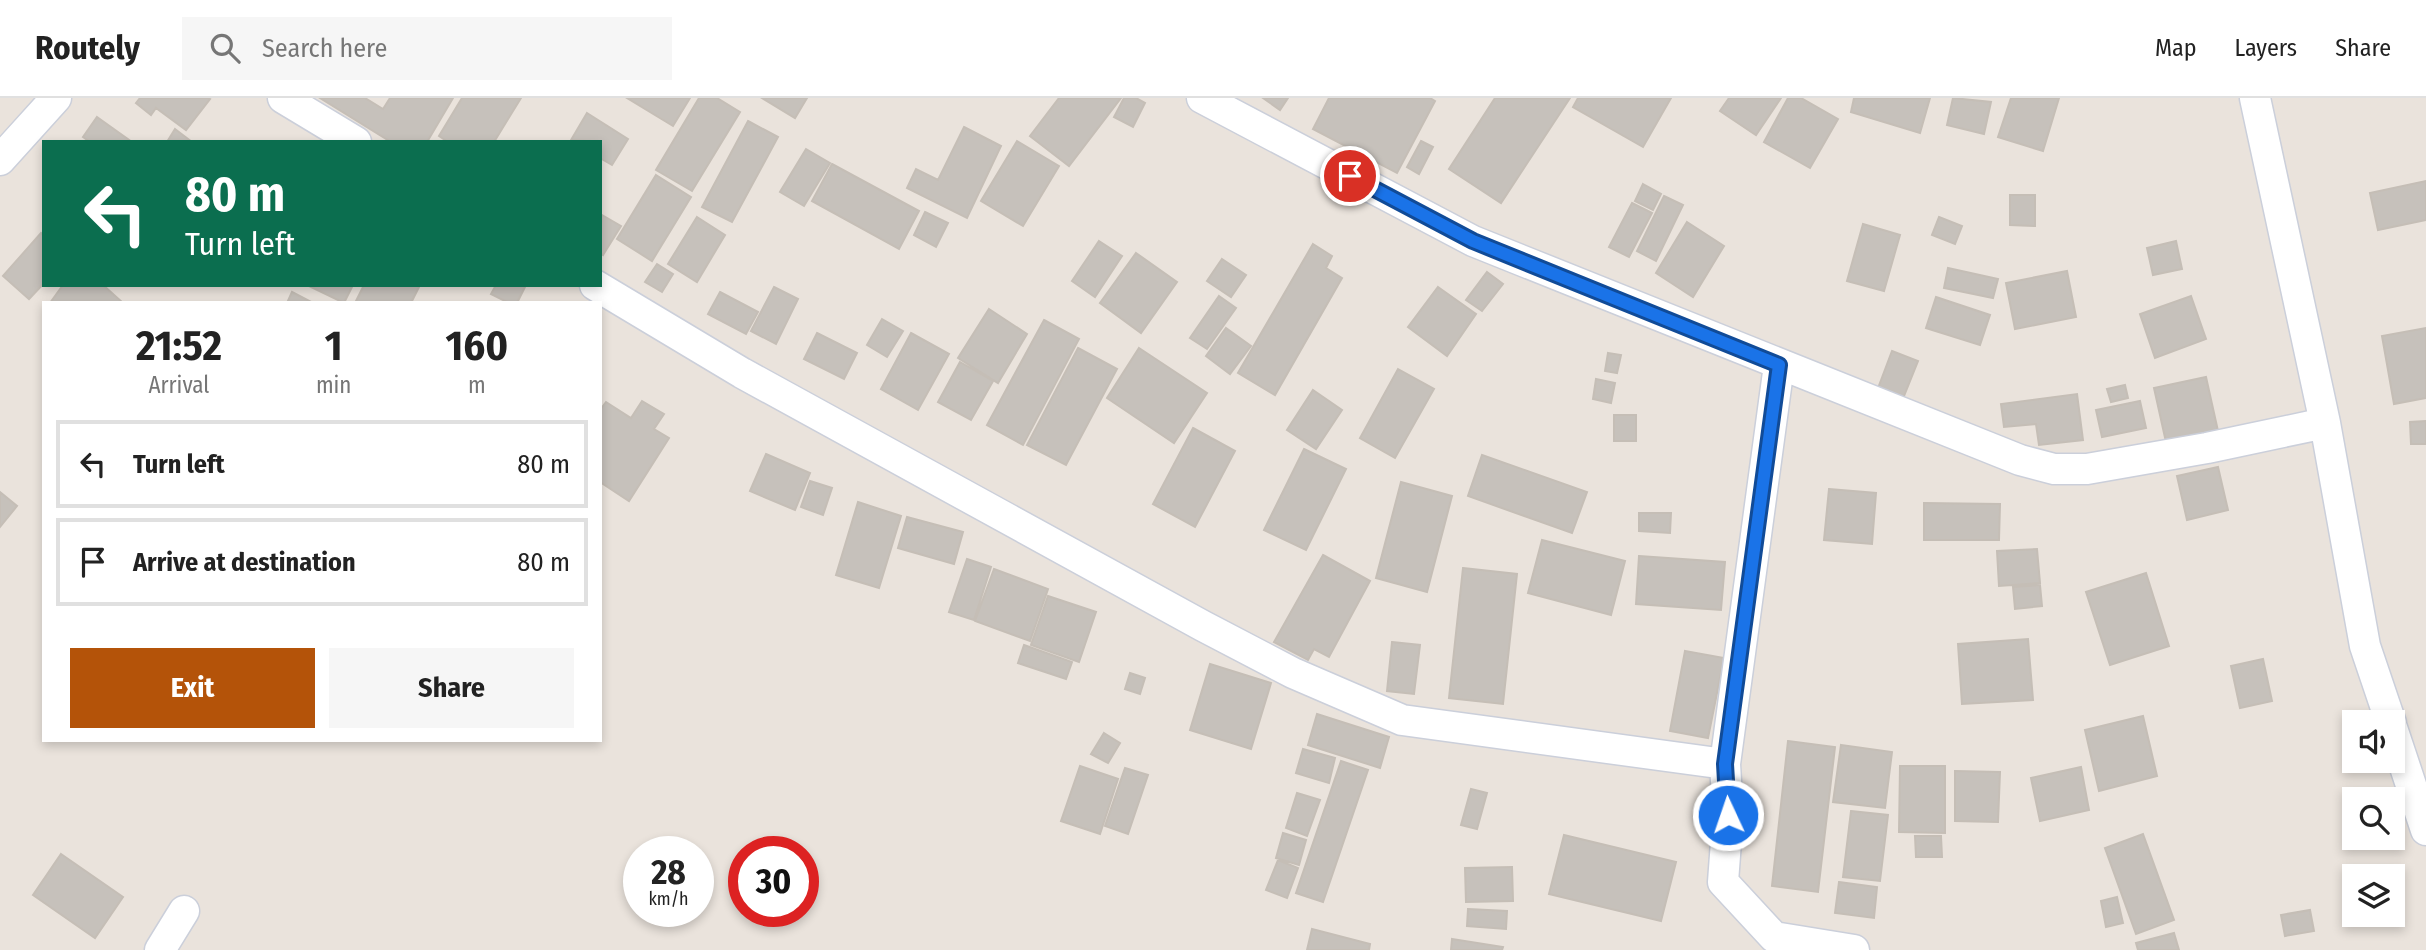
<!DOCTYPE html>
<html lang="en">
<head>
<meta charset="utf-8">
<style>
	body { margin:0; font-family:"Fira Sans Condensed",sans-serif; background:#f6f6f6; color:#222; height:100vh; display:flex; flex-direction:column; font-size:26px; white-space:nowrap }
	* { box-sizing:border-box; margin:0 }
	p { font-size:23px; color:#767676 }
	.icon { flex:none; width:38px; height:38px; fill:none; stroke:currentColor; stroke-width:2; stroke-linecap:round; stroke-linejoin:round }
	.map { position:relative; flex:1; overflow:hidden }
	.drawer { position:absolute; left:42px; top:203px; width:560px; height:441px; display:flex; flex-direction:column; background:#fff; border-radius:0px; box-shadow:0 4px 10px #0003 }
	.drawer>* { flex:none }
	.hud { position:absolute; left:42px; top:42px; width:560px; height:147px; border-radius:0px; box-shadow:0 4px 10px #0003; background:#0b6e4f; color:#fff; overflow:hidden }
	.tools { position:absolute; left:2342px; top:612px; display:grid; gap:14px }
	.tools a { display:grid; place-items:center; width:63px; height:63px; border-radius:0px; background:#fff; box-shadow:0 4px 10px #0003; font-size:35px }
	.speed { position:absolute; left:623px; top:738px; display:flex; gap:14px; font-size:35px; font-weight:700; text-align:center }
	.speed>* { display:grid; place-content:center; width:91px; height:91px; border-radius:50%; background:#fff; box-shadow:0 4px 10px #0003; line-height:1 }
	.speed small { font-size:18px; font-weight:400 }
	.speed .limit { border:10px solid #d22; background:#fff; color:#111 }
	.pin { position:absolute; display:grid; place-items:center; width:60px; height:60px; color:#fff; margin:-30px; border:4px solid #fff; border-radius:50%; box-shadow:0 2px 7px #0007 }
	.me { position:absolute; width:77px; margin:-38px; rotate:357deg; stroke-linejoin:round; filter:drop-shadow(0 0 5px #0008) }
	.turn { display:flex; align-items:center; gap:24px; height:147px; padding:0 28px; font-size:32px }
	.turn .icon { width:91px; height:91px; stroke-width:2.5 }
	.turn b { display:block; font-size:49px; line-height:60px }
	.eta { display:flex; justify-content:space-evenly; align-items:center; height:119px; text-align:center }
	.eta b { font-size:42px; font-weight:700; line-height:49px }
	.button { display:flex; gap:14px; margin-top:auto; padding:14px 28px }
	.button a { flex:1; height:80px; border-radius:0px; background:#b45309; color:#fff; font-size:28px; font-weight:700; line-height:80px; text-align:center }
	.button a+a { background:#f6f6f6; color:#222 }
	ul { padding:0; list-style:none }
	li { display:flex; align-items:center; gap:21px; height:88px; margin:0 14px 10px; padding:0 14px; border:4px solid #e0e0e0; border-radius:0px }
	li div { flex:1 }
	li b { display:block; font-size:26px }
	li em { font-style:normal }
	header { display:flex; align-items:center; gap:42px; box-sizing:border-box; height:98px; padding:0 35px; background:#fff; border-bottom:2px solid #e0e0e0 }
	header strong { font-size:33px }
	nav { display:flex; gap:38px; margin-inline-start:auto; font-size:24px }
	.search { width:490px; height:63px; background:#f6f6f6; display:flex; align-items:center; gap:18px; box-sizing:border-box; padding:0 24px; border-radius:0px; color:#767676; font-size:26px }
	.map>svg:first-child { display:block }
</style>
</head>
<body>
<header>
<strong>Routely</strong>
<div class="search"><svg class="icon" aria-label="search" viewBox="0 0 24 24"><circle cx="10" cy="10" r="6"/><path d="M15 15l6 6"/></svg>Search here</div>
<nav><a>Map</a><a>Layers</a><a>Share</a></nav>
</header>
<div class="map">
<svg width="2426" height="852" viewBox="0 0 2426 852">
	<rect width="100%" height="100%" fill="#eae3dc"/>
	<!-- building -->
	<path fill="#c6c1bb" stroke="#c5beb6" stroke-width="2" d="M140,0H208L210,1L186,32L156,10L151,17L136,5Z
		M320,0H365L383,11L390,0H453L427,44H391Z
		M462,0H521L494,44H448L439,38Z
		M627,0H690L673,28Z
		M699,0H717L740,14L692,93L656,72Z
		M762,0H807L795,20Z
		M1059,0H1121L1069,68L1030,38Z
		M1124,0H1136L1145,5L1133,29L1114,19Z
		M1263,0H1288L1280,12Z
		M1329,0H1430L1435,3L1397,75L1313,31Z
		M1495,0H1570L1501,105L1449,71Z
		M1578,0H1671L1643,49L1573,9Z
		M1729,0H1781L1756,37L1720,13Z
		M1788,0H1801L1838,21L1810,70L1764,44Z
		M1854,0H1930L1920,35L1851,14Z
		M1953,0L1991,4L1984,36L1947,27Z
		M2011,0H2059L2043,53L1998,39Z
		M587,15L628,41L612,67L600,60V44L571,42Z
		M97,19L132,44H90L83,39Z
		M748,23L778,39L732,124L702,109Z
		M964,29L1001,48L967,120L907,90L916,71L938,82Z
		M175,31L192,44H167Z
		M1017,43L1059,68L1023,128L981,103Z
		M1421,43L1433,49L1419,76L1407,69Z
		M806,51L830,65L804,108L780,94Z
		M832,66L919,113L899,151L812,103Z
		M656,77L691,99L652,163L617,141Z
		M2426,83V122L2378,132L2370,95Z
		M1643,86L1661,96L1653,112L1635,103Z
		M2010,97H2035V128L2010,127Z
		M1664,98L1683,107L1656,163L1637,153Z
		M1632,105L1652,115L1629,159L1609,149Z
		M925,114L948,125L936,149L914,137Z
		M602,117L621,128L603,157L600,155Z
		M697,119L725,137L697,184L668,166Z
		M1939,119L1962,128L1955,146L1932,137Z
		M1687,124L1724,148L1693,199L1656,175Z
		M1863,126L1900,137L1884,193L1847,183Z
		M41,135L44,138V185L29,201L3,178Z
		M1099,143L1122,158L1095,199L1072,183Z
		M2176,143L2182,171L2153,177L2147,150Z
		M1313,146L1332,158L1326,170L1342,180L1275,297L1238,275Z
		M1136,155L1177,184L1141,235L1100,205Z
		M1222,161L1246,177L1231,199L1207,183Z
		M657,166L673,176L662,194L645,184Z
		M1948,170L1998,181L1993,200L1944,190Z
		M2067,173L2076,219L2015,231L2006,185Z
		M1487,174L1503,186L1482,213L1466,202Z
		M63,187H103L123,205H50Z
		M307,187H353L344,205Z
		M364,187H420L411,205H355Z
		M496,187H526L517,205H509L491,196Z
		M774,189L798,201L776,246L751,233Z
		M1438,189L1476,216L1447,258L1408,229Z
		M292,194L313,205H287Z
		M720,194L758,214L746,236L708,216Z
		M1219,198L1236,210L1207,251L1190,240Z
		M2191,198L2206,241L2155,260L2140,216Z
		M1936,199L1990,217L1980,247L1926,230Z
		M989,211L1027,236L998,285L958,260Z
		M882,221L903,233L887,259L867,247Z
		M1044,222L1079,241L1023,347L987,327Z
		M1226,230L1251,248L1230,276L1206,258Z
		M2426,230V300L2394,306L2382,238Z
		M817,235L857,255L844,281L804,261Z
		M911,235L949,256L918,312L881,291Z
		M1078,250L1117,271L1066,367L1027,347Z
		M1139,250L1207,295L1174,345L1107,300Z
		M1892,253L1918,263L1902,303L1877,293Z
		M1608,255L1621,257L1617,275L1605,273Z
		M960,264L993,283L971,322L938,304Z
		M1398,271L1434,291L1395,360L1360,340Z
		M2206,279L2218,333L2166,344L2154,290Z
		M1596,281L1615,285L1611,305L1593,301Z
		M2125,287L2128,300L2111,304L2107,291Z
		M1313,292L1342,312L1316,351L1287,332Z
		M2077,296L2083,342L2039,347L2036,326L2004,329L2001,306Z
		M642,303L664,316L654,331L669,340L629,403L600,384V312L606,304L631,320Z
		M2140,303L2146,330L2102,339L2096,312Z
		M1614,317H1636V343H1614Z
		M2426,323V346H2411L2410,324Z
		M1193,330L1235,353L1195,429L1153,406Z
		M1304,351L1346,371L1306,452L1264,432Z
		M766,356L810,375L795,412L750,393Z
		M1482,357L1587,394L1572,435L1468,398Z
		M2218,369L2228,412L2187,422L2177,378Z
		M810,383L832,390L823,417L801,409Z
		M1401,384L1452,398L1427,494L1376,480Z
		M1829,391L1876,395L1872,446L1824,442Z
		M0,394L17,408L0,429Z
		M858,404L901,418L879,490L836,477Z
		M1924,405L2000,406L1999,442H1924Z
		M1639,415H1671L1670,435L1639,433Z
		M907,419L963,434L954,466L898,450Z
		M1542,442L1625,463L1611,517L1528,495Z
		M2037,451L2040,485L1999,488L1997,453Z
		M1323,457L1370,483L1329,559L1314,551L1308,562L1274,544Z
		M1639,458L1725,464L1721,512L1636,506Z
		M967,461L991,469L974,522L949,514Z
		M1463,470L1517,476L1503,606L1449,600Z
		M994,471L1048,491L1030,543L975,523Z
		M2146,475L2169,548L2110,567L2086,494Z
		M2040,487L2042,508L2015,511L2013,489Z
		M1048,498L1096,514L1079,564L1031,547Z
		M2028,541L2033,602L1962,606L1958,546Z
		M1392,544L1420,547L1414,596L1387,593Z
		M1024,547L1072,564L1066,581L1018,565Z
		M1685,553L1724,560L1708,640L1670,633Z
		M2263,561L2272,603L2240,610L2231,568Z
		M1210,566L1271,585L1251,651L1190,632Z
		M1130,575L1145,580L1140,596L1125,591Z
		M1317,616L1389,639L1380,670L1308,647Z
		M2143,618L2157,678L2099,693L2085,632Z
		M1104,635L1120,645L1108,665L1091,656Z
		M1788,643L1835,649L1818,794L1772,788Z
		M1841,647L1892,654L1885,710L1833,704Z
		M1303,651L1335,660L1329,685L1296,675Z
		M1341,663L1368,672L1323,804L1296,795Z
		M1080,668L1118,681L1100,736L1061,723Z
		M1900,668H1945V735L1899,734Z
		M2081,669L2089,712L2040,723L2031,680Z
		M1125,670L1148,677L1128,736L1105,728Z
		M1955,673L2000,674L1998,724L1955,723Z
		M1471,691L1487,695L1477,731L1461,727Z
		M1297,695L1320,702L1307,738L1286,730Z
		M1851,713L1888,717L1880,783L1843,779Z
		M1283,735L1306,742L1299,767L1276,760Z
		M2143,736L2174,822L2136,836L2105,750Z
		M1564,737L1676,764L1661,823L1549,796Z
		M1915,738H1941L1942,759H1916Z
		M61,756L123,799L95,840L33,797Z
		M1278,762L1298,770L1287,800L1266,792Z
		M1512,769L1513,803L1466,804L1465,770Z
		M1839,784L1877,789L1874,820L1835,815Z
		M2117,799L2123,825L2106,829L2101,803Z
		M1468,811L1507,813L1506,831L1467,828Z
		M2310,812L2314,833L2285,838L2281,817Z
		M1312,831L1370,846L1369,852H1307Z
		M2174,835L2179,852H2138L2136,845Z
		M1452,841L1503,849L1502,852H1451Z"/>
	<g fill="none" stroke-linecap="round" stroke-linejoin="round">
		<!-- minor casing -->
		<g stroke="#cbcfda" stroke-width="33">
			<path id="minor" d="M283,0L356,44
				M1202,0L1473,143L2020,362L2054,371H2087L2207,350L2325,325
				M2255,0L2325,325L2365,548L2391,625
				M0,62L56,0
				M595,187L742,275L1203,528L1293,575L1402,622L1725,666L1779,267
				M2392,630L2426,732
				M1725,666L1728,717L1723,784L1774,839L1854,852
				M160,852L184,813"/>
		</g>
		<!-- minor -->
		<use href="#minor" stroke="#fff" stroke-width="30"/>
	</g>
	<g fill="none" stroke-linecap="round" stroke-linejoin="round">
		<!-- route casing -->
		<g stroke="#114b97" stroke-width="18">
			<path id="route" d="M1350,78L1473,143L1779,267L1725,666L1728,717"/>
		</g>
		<!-- route -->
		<use href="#route" stroke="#1a73e8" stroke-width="12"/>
	</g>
</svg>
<div class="tools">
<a><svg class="icon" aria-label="sound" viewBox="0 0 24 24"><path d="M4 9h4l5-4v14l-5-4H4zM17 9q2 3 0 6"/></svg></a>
<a><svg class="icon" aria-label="search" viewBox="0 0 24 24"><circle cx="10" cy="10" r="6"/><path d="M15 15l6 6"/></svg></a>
<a><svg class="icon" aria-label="layers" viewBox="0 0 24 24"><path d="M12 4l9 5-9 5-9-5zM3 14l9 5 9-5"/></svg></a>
</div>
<div class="speed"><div>28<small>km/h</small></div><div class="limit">30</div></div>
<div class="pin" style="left:1350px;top:78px;background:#d93025"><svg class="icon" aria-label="arrive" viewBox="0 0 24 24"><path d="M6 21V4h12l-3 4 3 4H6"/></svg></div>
<svg class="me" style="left:1728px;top:717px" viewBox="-20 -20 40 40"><circle r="17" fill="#1a73e8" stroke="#fff" stroke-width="3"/><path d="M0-11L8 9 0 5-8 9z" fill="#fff"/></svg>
<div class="hud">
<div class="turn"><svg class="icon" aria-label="left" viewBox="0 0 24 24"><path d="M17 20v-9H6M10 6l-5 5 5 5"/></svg><div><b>80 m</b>Turn left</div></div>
</div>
<section class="drawer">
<div class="eta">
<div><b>21:52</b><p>Arrival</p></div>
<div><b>1</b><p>min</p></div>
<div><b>160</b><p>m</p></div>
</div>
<ul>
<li><svg class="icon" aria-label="left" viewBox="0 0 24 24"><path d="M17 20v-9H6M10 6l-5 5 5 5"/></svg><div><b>Turn left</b></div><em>80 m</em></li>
<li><svg class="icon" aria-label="arrive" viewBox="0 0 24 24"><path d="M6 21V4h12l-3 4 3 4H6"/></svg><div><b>Arrive at destination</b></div><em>80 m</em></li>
</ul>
<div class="button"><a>Exit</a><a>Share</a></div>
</section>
</div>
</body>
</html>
